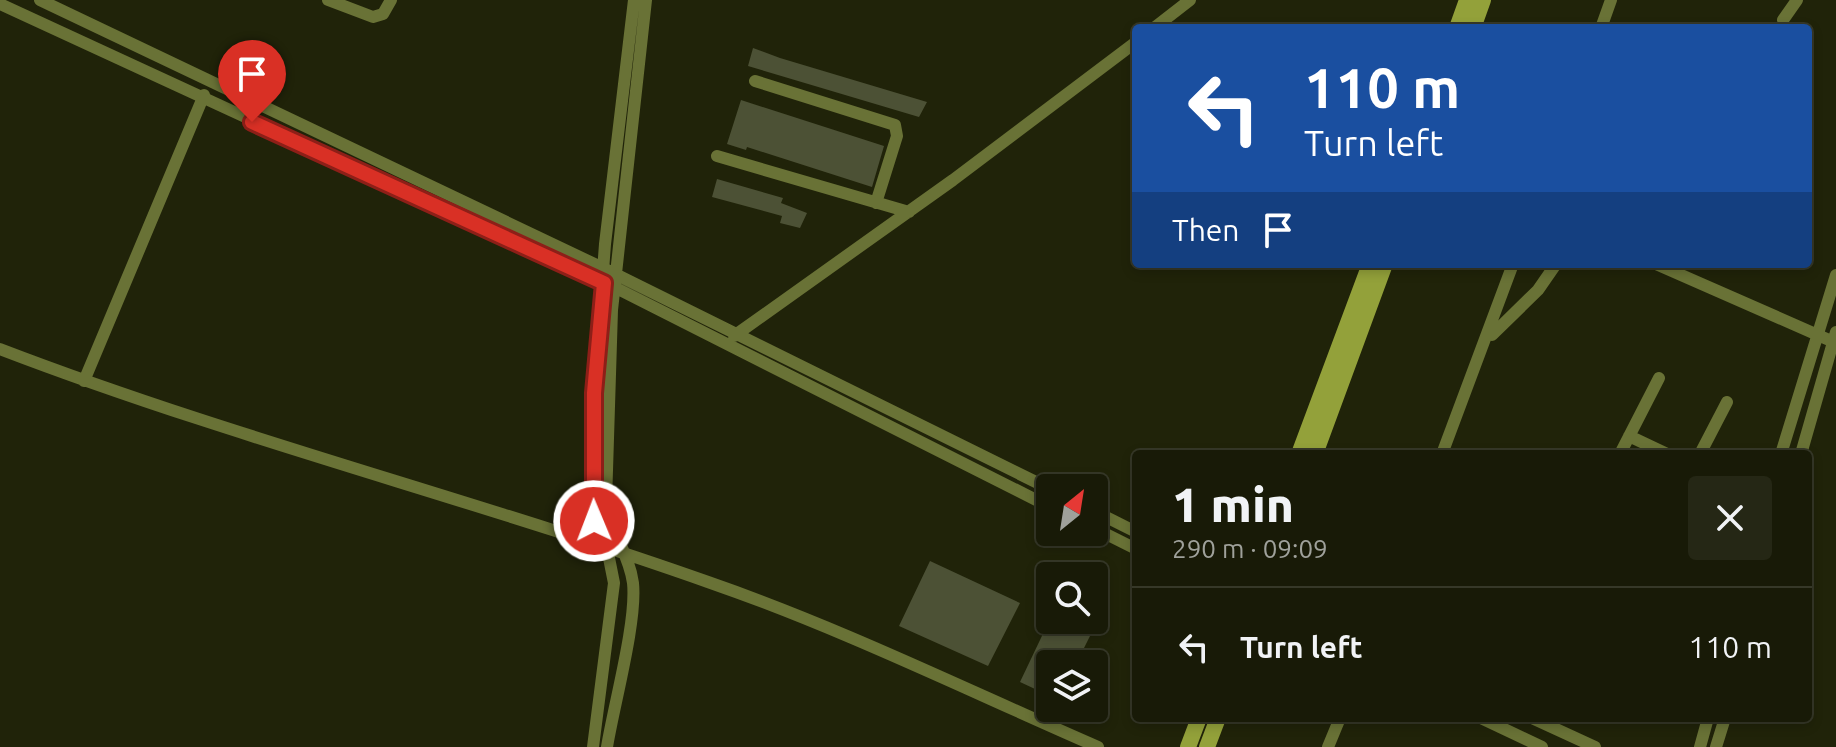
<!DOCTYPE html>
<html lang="en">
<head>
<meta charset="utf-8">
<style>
	body { margin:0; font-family:Ubuntu,sans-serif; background:#252715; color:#f1f3f6; height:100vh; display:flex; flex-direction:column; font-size:30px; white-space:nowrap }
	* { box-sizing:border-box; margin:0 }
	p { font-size:26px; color:#9fa19b }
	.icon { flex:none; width:44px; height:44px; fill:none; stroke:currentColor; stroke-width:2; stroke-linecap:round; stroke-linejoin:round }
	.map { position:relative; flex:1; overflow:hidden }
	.details { position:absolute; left:1132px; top:450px; width:680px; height:272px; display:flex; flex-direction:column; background:#181a07; border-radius:8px; box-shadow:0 4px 12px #0003,0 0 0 2px #363828 }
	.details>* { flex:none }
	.hud { position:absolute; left:1132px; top:24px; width:680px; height:244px; border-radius:8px; box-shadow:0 4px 12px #0003,0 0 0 2px #363828; background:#1a4fa0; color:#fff; overflow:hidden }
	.needle { width:52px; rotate:30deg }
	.controls { position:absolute; left:1036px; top:474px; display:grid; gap:16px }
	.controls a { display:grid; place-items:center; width:72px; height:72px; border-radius:8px; background:#181a07; box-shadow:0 4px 12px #0003,0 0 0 2px #363828; font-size:40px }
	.pin { position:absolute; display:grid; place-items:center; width:68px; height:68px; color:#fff; margin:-82px -34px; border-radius:50% 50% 50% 0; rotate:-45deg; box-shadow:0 0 8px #0007 }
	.pin .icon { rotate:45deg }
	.me { position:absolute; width:88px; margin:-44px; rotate:359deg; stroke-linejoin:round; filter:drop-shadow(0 0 6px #0008) }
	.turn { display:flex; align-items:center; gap:28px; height:168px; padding:0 40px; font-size:36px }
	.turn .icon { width:104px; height:104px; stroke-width:2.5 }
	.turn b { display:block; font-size:56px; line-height:68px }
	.then { display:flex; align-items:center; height:76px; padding:0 40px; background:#0003; gap:16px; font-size:30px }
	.round { display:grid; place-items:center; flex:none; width:84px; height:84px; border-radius:8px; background:#252715 }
	.head { display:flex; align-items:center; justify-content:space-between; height:136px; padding:0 40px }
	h1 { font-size:48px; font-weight:800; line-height:60px }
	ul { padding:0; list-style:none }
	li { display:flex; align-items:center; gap:24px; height:120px; padding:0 40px; border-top:2px solid #363828 }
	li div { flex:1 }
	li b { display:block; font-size:30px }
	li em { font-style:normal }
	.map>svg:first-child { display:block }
</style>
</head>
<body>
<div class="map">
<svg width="1836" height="747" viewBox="0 0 1836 747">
	<rect width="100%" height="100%" fill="#202309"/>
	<!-- building -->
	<path fill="#4c5135" d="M753,48L780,58L927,102L919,117L748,66Z
		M741,100L884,146L872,187L747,147L746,150L727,144Z
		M717,179L783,198L781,203L807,213L800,228L780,223L782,216L712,197Z
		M930,561L1020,603L988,666L899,626Z
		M1050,619L1090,636L1076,664H1050V696L1020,682Z"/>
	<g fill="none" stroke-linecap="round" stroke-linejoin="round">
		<!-- street -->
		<path stroke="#697236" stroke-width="12" d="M40,0L605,269L1050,489
			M328,0L373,17L383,14L391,0
			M0,4L614,287L1050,507
			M1783,20L1797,0
			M1154,28L1190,0
			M1601,28L1611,0
			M755,81L895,125L897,136L876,203
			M717,156L909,212
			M1656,264L1836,343
			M1492,335L1538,290L1556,264
			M734,336L953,180L1136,42
			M0,349C232,438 473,499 708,582C841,628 969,691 1098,747
			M84,381L204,95
			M1629,436L1667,454
			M1442,454L1513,264
			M1620,454L1659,378
			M1700,454L1727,402
			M1781,454L1836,275
			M1801,454L1836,332
			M1094,511L1136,532
			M1094,528L1136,549
			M1481,718L1542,747
			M1532,718L1595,747
			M593,747L614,583L607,548L594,521V393L605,244L634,0
			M607,747C614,704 637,622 633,583C629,553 610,531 606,502L612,310L646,0
			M1328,747L1340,718
			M1700,747L1708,718
			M1716,747L1725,718"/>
		<!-- secondary -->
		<path stroke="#93a13a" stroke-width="16" d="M1457,28L1467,0
			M1473,28L1483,0
			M1299,454L1370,264
			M1315,454L1385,264
			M1188,747L1199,718
			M1207,747L1218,718"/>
	</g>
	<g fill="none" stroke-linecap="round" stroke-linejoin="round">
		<!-- route casing -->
		<g stroke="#8d1f18" stroke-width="20">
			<path id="route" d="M252,122L604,283L594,393V521"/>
		</g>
		<!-- route -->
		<use href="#route" stroke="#d93025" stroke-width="14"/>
	</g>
</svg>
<div class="controls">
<a><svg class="needle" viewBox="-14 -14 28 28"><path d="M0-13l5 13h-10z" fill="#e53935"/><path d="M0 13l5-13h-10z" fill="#9fa19b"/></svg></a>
<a><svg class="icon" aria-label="search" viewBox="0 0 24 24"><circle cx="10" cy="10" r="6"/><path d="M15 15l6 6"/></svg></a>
<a><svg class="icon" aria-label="layers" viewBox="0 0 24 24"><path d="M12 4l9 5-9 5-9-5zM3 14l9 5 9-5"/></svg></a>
</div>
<div class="pin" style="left:252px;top:122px;background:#d93025"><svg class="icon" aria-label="arrive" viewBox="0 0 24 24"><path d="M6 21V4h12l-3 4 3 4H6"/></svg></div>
<svg class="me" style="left:594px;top:521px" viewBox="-20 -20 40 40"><circle r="17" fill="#d93025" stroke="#fff" stroke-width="3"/><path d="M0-11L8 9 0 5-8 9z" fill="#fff"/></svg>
<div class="hud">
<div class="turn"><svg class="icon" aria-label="left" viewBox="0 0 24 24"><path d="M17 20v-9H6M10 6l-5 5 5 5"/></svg><div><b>110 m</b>Turn left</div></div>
<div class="then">Then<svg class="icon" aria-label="arrive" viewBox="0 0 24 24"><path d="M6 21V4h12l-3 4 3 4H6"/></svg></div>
</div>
<section class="details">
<div class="head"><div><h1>1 min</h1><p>290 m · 09:09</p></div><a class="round"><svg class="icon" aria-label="close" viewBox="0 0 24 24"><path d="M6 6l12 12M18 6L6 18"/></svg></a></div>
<ul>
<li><svg class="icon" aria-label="left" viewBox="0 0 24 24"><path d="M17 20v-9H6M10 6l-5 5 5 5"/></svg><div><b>Turn left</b></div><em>110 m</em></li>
</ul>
</section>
</div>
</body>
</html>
